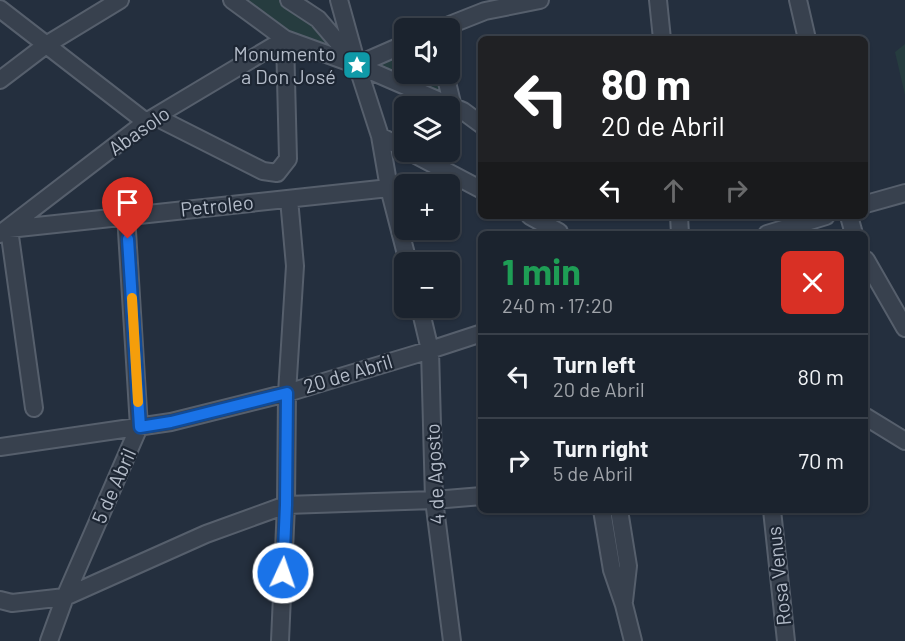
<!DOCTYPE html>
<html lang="en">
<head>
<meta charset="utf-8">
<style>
	body { margin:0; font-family:Barlow,sans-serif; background:#242b36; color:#f1f3f6; height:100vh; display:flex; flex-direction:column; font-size:22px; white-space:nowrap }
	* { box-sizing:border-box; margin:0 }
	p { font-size:20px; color:#a0a4aa }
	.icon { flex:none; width:33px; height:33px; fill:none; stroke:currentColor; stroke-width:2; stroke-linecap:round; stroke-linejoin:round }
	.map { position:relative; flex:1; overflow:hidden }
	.side { position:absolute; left:478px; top:231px; width:390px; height:282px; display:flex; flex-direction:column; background:#1b232e; border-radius:9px; box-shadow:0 2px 4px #0004,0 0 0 2px #39404a }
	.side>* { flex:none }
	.guide { position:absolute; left:478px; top:36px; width:390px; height:183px; border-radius:9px; box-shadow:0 2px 4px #0004,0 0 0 2px #39404a; background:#202124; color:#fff; overflow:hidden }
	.fabs { position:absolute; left:394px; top:18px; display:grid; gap:12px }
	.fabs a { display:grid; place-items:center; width:66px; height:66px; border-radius:9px; background:#1b232e; box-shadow:0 2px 4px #0004,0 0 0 2px #39404a; font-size:30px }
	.pin { position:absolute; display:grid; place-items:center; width:51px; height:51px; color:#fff; margin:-62px -26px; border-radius:50% 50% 50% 0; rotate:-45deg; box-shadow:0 0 6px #0007 }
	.pin .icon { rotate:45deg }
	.me { position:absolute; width:66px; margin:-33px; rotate:3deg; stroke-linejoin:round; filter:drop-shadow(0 0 4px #0008) }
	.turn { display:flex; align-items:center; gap:21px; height:126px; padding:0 24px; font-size:27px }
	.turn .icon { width:78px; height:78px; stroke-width:2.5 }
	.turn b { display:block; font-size:42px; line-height:51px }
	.lanes { display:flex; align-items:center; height:57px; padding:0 24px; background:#0003; justify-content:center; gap:30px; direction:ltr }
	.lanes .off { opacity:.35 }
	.round { display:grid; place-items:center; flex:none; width:63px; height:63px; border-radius:9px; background:#242b36 }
	.headline { display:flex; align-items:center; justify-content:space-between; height:102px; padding:0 24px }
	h1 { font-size:36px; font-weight:700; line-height:45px; color:#1e9e55 }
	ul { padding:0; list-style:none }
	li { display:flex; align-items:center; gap:18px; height:84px; padding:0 24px; border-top:2px solid #39404a }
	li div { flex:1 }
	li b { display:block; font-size:22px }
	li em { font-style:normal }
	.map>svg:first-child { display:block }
</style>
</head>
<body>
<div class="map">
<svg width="905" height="641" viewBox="0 0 905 641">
	<rect width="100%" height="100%" fill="#242f3e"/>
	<!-- green -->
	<path fill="#263c3f" d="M241,0H281L315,22L339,53L282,32Z
		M905,44V95L895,52Z
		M405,49V74H435L442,95L372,64Z"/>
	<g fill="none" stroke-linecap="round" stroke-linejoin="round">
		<!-- minor casing -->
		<g stroke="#565f6c" stroke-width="20">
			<path id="minor" d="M232,0L285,39L357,65L463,111L482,125
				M289,0L318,19L353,60
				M339,0L357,65L380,136L389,188L408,262
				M658,0L662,39
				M798,0L807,39
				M0,9L146,122
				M442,28L485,11L540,0
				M357,65L405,44
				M445,74L453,107
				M0,80L46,45L120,0
				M380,136L405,149
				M410,152L482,190
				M866,204L905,193
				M530,216L559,232
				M679,216L680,234
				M849,216L854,234
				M0,234L146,122L285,39L288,159L277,173L263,171L156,117
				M767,234L826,216
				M866,260L905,328
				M420,308L430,350L434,500L452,641
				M34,408L9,229L389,188
				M866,417L905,441
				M0,447L171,422L287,393L430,350L482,333
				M602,510L612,570L624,605L633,641
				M619,510L628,566L624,601
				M772,510L786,641
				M0,600L12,603L65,597L206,534L286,505L434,500L482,496
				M49,641L65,597L139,427L126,215
				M280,641L286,505L287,393L295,266L289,199"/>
		</g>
		<!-- minor -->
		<use href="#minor" stroke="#38414e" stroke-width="16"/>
	</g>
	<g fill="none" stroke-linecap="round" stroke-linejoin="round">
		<!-- route casing -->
		<g stroke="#114b97" stroke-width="15">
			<path id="route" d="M128,239L140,427L171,422L287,393L286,505L283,573"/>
		</g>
		<!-- route -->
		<use href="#route" stroke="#1a73e8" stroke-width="10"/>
		<!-- slow -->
		<path stroke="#f59e0b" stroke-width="10" d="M132,298L138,402"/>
	</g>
	<!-- icons -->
	<defs>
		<g id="sight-square" transform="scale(1.5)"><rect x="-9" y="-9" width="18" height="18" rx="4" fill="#0f9aa8" stroke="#1d2633"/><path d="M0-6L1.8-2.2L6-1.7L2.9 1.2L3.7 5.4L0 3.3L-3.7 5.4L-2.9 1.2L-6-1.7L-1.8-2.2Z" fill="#fff"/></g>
	</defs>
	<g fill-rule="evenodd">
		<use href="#sight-square" x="357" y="65"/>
	</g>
	<g text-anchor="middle" stroke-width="4.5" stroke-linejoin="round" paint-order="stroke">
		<!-- poi labels -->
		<g font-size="20" fill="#b4bcc9" stroke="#1d2633" text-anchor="end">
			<text x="336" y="61">Monumento<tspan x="336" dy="23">a Don José</tspan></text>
		</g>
		<!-- street labels -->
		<g font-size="20" fill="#b4bcc9" stroke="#1d2633">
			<text transform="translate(139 131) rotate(-35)" y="7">Abasolo</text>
			<text transform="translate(217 206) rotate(-6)" y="7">Petroleo</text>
			<text transform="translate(348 374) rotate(-17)" y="7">20 de Abril</text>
			<text transform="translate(435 474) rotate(-93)" y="7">4 de Agosto</text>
			<text transform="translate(114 486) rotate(-66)" y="7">5 de Abril</text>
			<text transform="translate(779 576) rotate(-96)" y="7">Rosa Venus</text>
		</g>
	</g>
</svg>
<div class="fabs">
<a><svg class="icon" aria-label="sound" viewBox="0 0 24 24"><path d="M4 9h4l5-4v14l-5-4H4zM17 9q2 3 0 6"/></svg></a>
<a><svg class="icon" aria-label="layers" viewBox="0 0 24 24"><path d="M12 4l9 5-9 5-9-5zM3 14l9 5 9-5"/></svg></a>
<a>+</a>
<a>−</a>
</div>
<div class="pin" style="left:128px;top:239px;background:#d93025"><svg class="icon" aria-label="arrive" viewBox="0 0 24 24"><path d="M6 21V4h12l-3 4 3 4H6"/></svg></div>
<svg class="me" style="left:283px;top:573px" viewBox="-20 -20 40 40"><circle r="17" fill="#1a73e8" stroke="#fff" stroke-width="3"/><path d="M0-11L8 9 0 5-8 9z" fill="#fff"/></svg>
<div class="guide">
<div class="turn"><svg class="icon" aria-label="left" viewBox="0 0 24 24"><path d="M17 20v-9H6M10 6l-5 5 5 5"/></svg><div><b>80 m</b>20 de Abril</div></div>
<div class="lanes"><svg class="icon" aria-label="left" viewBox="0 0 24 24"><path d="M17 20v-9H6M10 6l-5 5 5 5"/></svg><svg class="icon off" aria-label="ahead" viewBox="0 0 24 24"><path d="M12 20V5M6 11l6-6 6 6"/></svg><svg class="icon off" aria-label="right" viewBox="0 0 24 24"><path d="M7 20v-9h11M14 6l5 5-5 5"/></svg></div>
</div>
<section class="side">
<div class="headline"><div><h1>1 min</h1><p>240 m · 17:20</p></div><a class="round" style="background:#d93025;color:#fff"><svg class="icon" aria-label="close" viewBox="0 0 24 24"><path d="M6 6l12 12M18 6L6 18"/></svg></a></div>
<ul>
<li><svg class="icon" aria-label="left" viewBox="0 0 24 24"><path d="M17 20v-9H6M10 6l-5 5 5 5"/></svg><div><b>Turn left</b><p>20 de Abril</p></div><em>80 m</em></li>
<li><svg class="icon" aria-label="right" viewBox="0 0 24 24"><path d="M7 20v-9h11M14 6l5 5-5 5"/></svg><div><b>Turn right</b><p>5 de Abril</p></div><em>70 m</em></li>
</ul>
</section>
</div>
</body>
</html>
